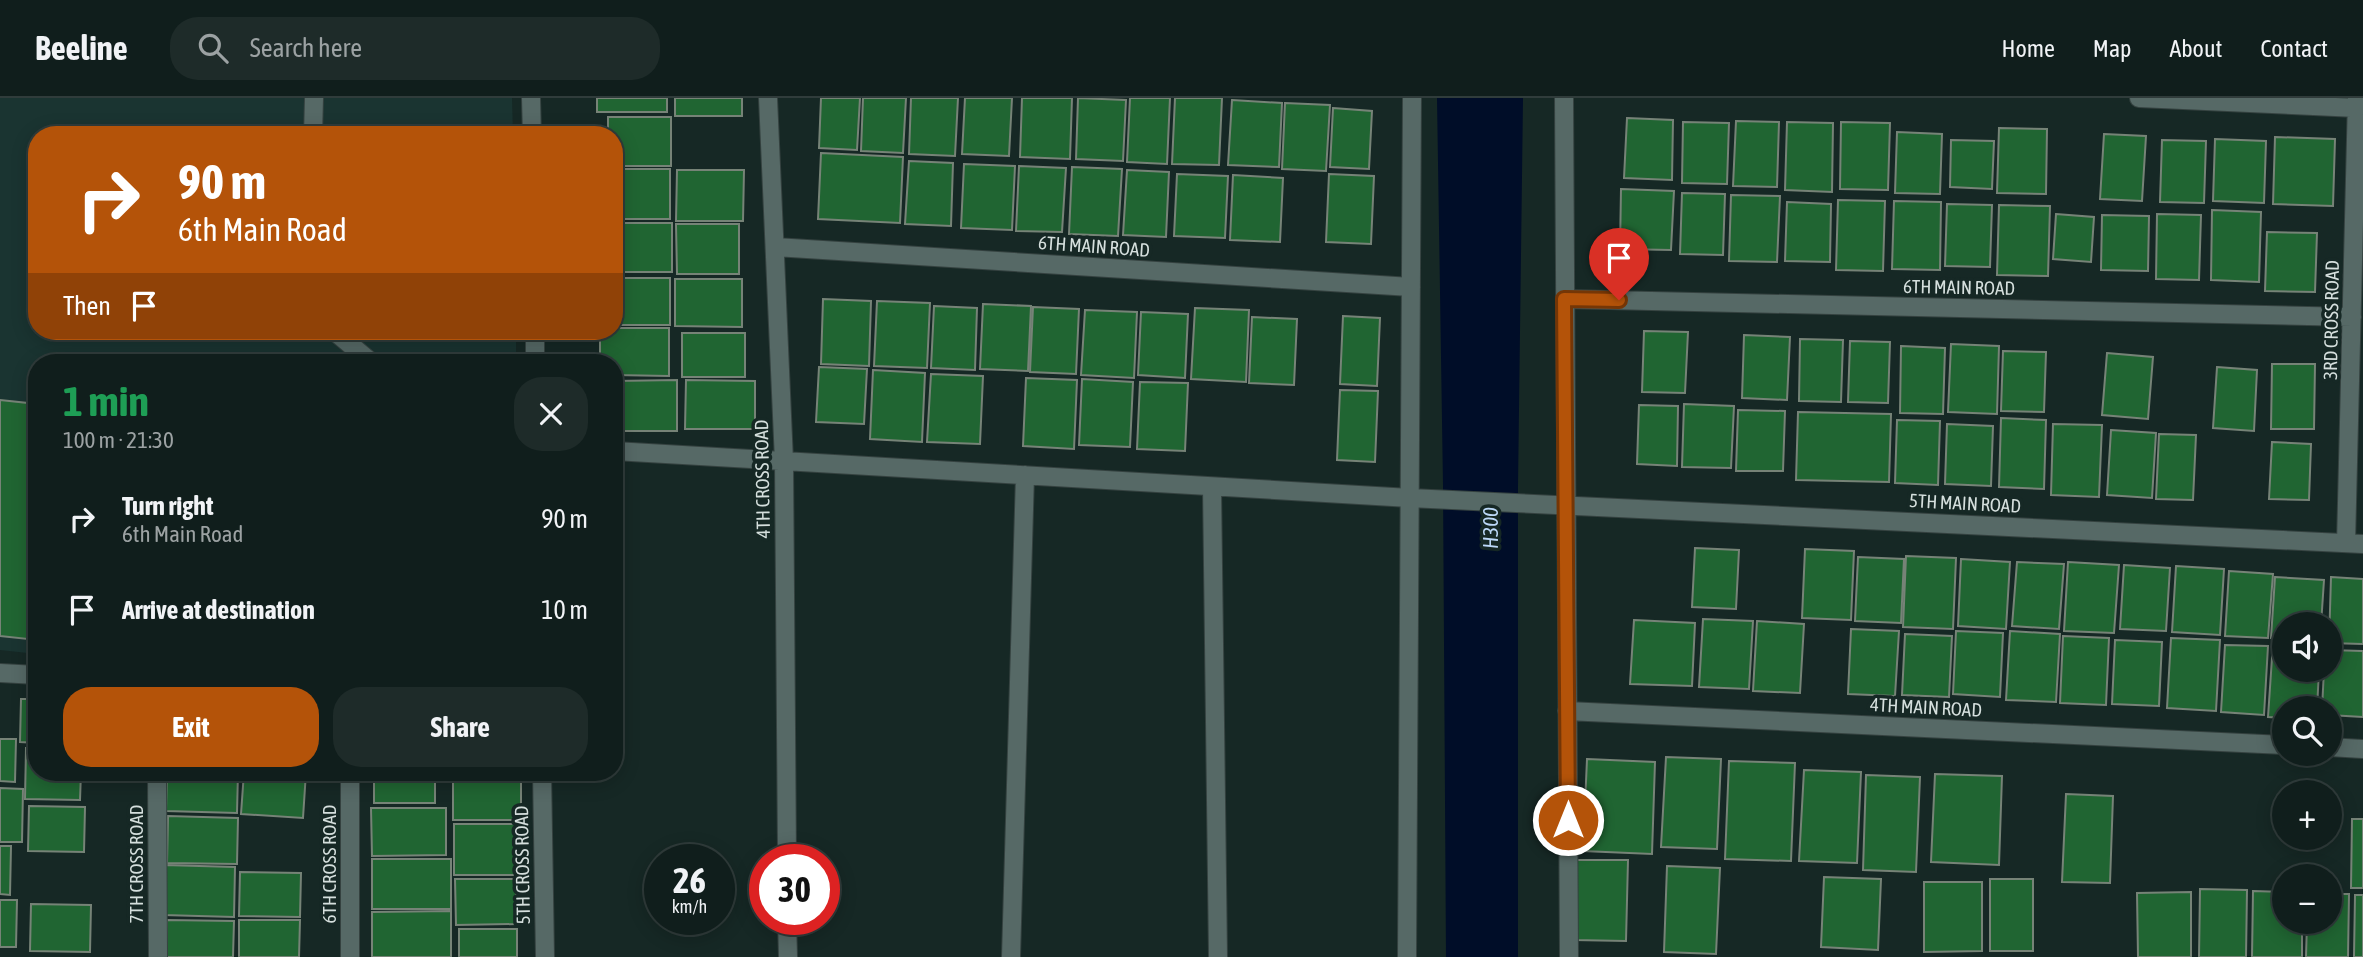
<!DOCTYPE html>
<html lang="en">
<head>
<meta charset="utf-8">
<style>
	body { margin:0; font-family:"Asap Condensed",sans-serif; background:#1e2b29; color:#f1f3f6; height:100vh; display:flex; flex-direction:column; font-size:26px; white-space:nowrap }
	* { box-sizing:border-box; margin:0 }
	p { font-size:23px; color:#9ca2a3 }
	.icon { flex:none; width:38px; height:38px; fill:none; stroke:currentColor; stroke-width:2; stroke-linecap:round; stroke-linejoin:round }
	.map { position:relative; flex:1; overflow:hidden }
	.side { position:absolute; left:28px; top:256px; width:595px; height:427px; display:flex; flex-direction:column; background:#101e1c; border-radius:28px; box-shadow:0 4px 18px #0003,0 0 0 2px #303c3b }
	.side>* { flex:none }
	.hud { position:absolute; left:28px; top:28px; width:595px; height:214px; border-radius:28px; box-shadow:0 4px 18px #0003,0 0 0 2px #303c3b; background:#b45309; color:#fff; overflow:hidden }
	.fabs { position:absolute; left:2272px; top:514px; display:grid; gap:14px }
	.fabs a { display:grid; place-items:center; width:70px; height:70px; border-radius:50%; background:#101e1c; box-shadow:0 4px 18px #0003,0 0 0 2px #303c3b; font-size:35px }
	.speed { position:absolute; left:644px; top:746px; display:flex; gap:14px; font-size:35px; font-weight:700; text-align:center }
	.speed>* { display:grid; place-content:center; width:91px; height:91px; border-radius:50%; background:#101e1c; box-shadow:0 4px 18px #0003,0 0 0 2px #303c3b; line-height:1 }
	.speed small { font-size:18px; font-weight:400 }
	.speed .limit { border:10px solid #d22; background:#fff; color:#111 }
	.pin { position:absolute; display:grid; place-items:center; width:60px; height:60px; color:#fff; margin:-72px -30px; border-radius:50% 50% 50% 0; rotate:-45deg; box-shadow:0 0 7px #0007 }
	.pin .icon { rotate:45deg }
	.me { position:absolute; width:77px; margin:-38px; rotate:0deg; stroke-linejoin:round; filter:drop-shadow(0 0 5px #0008) }
	.turn { display:flex; align-items:center; gap:24px; height:147px; padding:0 35px; font-size:32px }
	.turn .icon { width:91px; height:91px; stroke-width:2.5 }
	.turn b { display:block; font-size:49px; line-height:60px }
	.then { display:flex; align-items:center; height:66px; padding:0 35px; background:#0003; gap:14px; font-size:26px }
	.round { display:grid; place-items:center; flex:none; width:74px; height:74px; border-radius:28px; background:#1e2b29 }
	.headline { display:flex; align-items:center; justify-content:space-between; height:119px; padding:0 35px }
	h1 { font-size:42px; font-weight:700; line-height:52px; color:#1e9e55 }
	.action { display:flex; gap:14px; margin-top:auto; padding:14px 35px }
	.action a { flex:1; height:80px; border-radius:28px; background:#b45309; color:#fff; font-size:28px; font-weight:700; line-height:80px; text-align:center }
	.action a+a { background:#1e2b29; color:#f1f3f6 }
	ul { padding:0; list-style:none }
	li { display:flex; align-items:center; gap:21px; height:91px; padding:0 35px }
	li div { flex:1 }
	li b { display:block; font-size:26px }
	li em { font-style:normal }
	header { display:flex; align-items:center; gap:42px; box-sizing:border-box; height:98px; padding:0 35px; background:#101e1c; border-bottom:2px solid #303c3b }
	header strong { font-size:33px }
	nav { display:flex; gap:38px; margin-inline-start:auto; font-size:24px }
	.search { width:490px; height:63px; background:#1e2b29; display:flex; align-items:center; gap:18px; box-sizing:border-box; padding:0 24px; border-radius:28px; color:#9ca2a3; font-size:26px }
	.map>svg:first-child { display:block }
</style>
</head>
<body>
<header>
<strong>Beeline</strong>
<div class="search"><svg class="icon" aria-label="search" viewBox="0 0 24 24"><circle cx="10" cy="10" r="6"/><path d="M15 15l6 6"/></svg>Search here</div>
<nav><a>Home</a><a>Map</a><a>About</a><a>Contact</a></nav>
</header>
<div class="map">
<svg width="2363" height="859" viewBox="0 0 2363 859">
	<rect width="100%" height="100%" fill="#162825"/>
	<!-- built -->
	<path fill="#1a3431" d="M0,0H512L513,37H37V233H516V264H37V556L0,552Z"/>
	<!-- water -->
	<path fill="#000d28" d="M1437,0H1523L1518,389V859H1446L1443,387Z"/>
	<!-- building -->
	<path fill="#206532" stroke="#768377" stroke-width="2" d="M597,0H667V14H597Z
		M675,0H742V18H675Z
		M821,0H860L857,52L819,50Z
		M863,0H906L903,55L861,53Z
		M911,0H958L955,58L909,56Z
		M965,0H1012L1009,58L962,56Z
		M1022,0H1072L1070,61L1020,59Z
		M1078,0L1126,2L1123,63L1076,61Z
		M1130,0H1170L1167,66L1127,64Z
		M1175,0H1222L1219,67L1172,66Z
		M1232,2L1282,5L1279,69L1228,67Z
		M1285,5L1330,7L1326,73L1282,71Z
		M1333,10L1372,13L1369,71L1330,69Z
		M608,19H671V68H614V37H608Z
		M1627,20L1673,22L1672,82L1624,80Z
		M1736,23L1779,24L1777,89L1733,88Z
		M1683,24L1729,25L1727,86L1682,85Z
		M1787,24L1833,25L1832,94L1785,92Z
		M1841,24L1890,25L1888,92L1840,91Z
		M1999,30L2047,31L2046,96L1997,95Z
		M1897,34L1942,36L1940,96L1895,95Z
		M2104,36L2146,38L2142,103L2100,101Z
		M2275,39L2335,41L2333,108L2273,106Z
		M2215,41L2266,43L2264,105L2213,103Z
		M1951,42L1994,43L1992,91L1950,89Z
		M2162,42L2206,43L2204,105L2160,104Z
		M821,55L903,59L900,125L818,121Z
		M909,63L953,65L951,128L905,126Z
		M964,66L1015,68L1012,132L961,130Z
		M1019,68L1066,70L1062,134L1016,133Z
		M1072,69L1122,71L1118,138L1069,136Z
		M614,71H670V121H614Z
		M677,72H744L743,123H676Z
		M1127,72L1169,74L1166,139L1123,137Z
		M1177,76L1228,78L1225,140L1174,138Z
		M1329,76L1374,78L1371,146L1326,144Z
		M1233,77L1283,80L1280,144L1230,142Z
		M1621,91L1674,93L1671,152L1620,151Z
		M1682,95L1725,96L1723,157L1680,156Z
		M1731,97L1780,98L1777,164L1729,163Z
		M1838,102L1885,103L1883,173L1836,172Z
		M1894,103L1941,104L1940,172L1892,171Z
		M1787,104L1831,106L1830,164L1785,163Z
		M1947,106L1992,107L1990,169L1945,168Z
		M1999,107L2050,108L2048,178L1997,177Z
		M2212,112L2261,114L2259,184L2211,182Z
		M2056,116L2094,119L2091,164L2053,161Z
		M2157,116L2201,117L2199,182L2156,181Z
		M2102,117L2149,118L2148,173L2101,172Z
		M614,125H672V174H614Z
		M676,126H739V176H677Z
		M2267,134L2317,135L2315,194L2265,193Z
		M614,180H670V227H614Z
		M675,181H742V229L675,228Z
		M823,201L871,203L869,268L821,266Z
		M877,203L930,205L927,270L874,268Z
		M983,206L1031,208L1028,273L980,271Z
		M934,208L977,210L975,272L931,270Z
		M1033,209L1079,211L1076,276L1030,274Z
		M1195,210L1249,212L1246,284L1191,281Z
		M1085,212L1137,214L1134,280L1081,277Z
		M1141,214L1188,216L1185,280L1138,277Z
		M1343,218L1380,220L1377,288L1340,286Z
		M1252,219L1297,221L1294,287L1249,285Z
		M614,230H669V278L614,277V264H600V233H614Z
		M1644,233L1688,234L1685,295L1642,294Z
		M682,235H745V279H682Z
		M1744,237L1790,239L1787,302L1742,300Z
		M1800,241L1843,242L1841,304L1799,303Z
		M1850,243L1890,244L1888,305L1848,304Z
		M1951,246L1999,248L1997,316L1948,314Z
		M1901,248L1945,250L1943,316L1900,315Z
		M2003,253L2046,254L2044,314L2001,313Z
		M2107,255L2153,259L2148,321L2102,317Z
		M2272,266H2315L2314,331H2271Z
		M819,269L867,271L864,326L816,324Z
		M2217,269L2257,272L2254,333L2213,330Z
		M873,272L925,275L922,344L870,341Z
		M931,276L983,278L980,346L927,344Z
		M1026,280L1077,282L1074,351L1023,348Z
		M1082,281L1133,284L1130,349L1079,347Z
		M677,282V333H614V283Z
		M686,282L755,283V331H685Z
		M1140,284L1188,285L1185,353L1137,351Z
		M1340,292L1378,293L1375,364L1337,362Z
		M0,302L37,306V542L0,538Z
		M1684,306L1734,308L1731,370L1682,369Z
		M1639,307L1678,308L1677,368L1637,366Z
		M1738,312L1785,313L1783,373H1736Z
		M1798,314L1891,316L1889,384L1796,382Z
		M2001,320L2046,322L2044,391L1999,389Z
		M1897,322L1940,323L1938,387L1895,385Z
		M1947,326L1993,328L1991,388L1945,386Z
		M2053,326L2102,327L2099,399L2051,397Z
		M2111,332L2156,335L2152,400L2107,397Z
		M2159,336L2196,337L2193,402L2156,401Z
		M2272,344L2311,346L2309,402L2269,401Z
		M1695,450L1739,452L1736,511L1692,509Z
		M1805,451L1854,453L1851,522L1802,520Z
		M1906,458L1956,460L1953,531L1903,529Z
		M1858,459L1904,461L1901,525L1855,523Z
		M1961,461L2010,464L2006,531L1958,528Z
		M2017,464L2064,466L2059,531L2012,528Z
		M2068,464L2119,467L2114,535L2064,533Z
		M2124,467L2170,470L2166,533L2120,531Z
		M2176,468L2224,471L2220,537L2172,534Z
		M2229,473L2273,476L2268,540L2225,538Z
		M2275,479L2324,482L2321,527H2284V541L2271,540Z
		M2331,479L2363,481V546L2329,545Z
		M1703,521L1753,523L1749,591L1699,589Z
		M1634,522L1695,525L1692,588L1630,586Z
		M1757,523L1804,526L1800,595L1753,593Z
		M1851,531L1899,533L1895,598L1848,596Z
		M1956,533L2003,535L2000,599L1953,596Z
		M2010,533L2060,536L2056,604L2006,602Z
		M1905,536L1952,538L1949,599L1902,597Z
		M2063,538L2109,540L2106,607L2060,605Z
		M2171,540L2220,542L2216,613L2167,610Z
		M2115,542L2162,544L2159,608L2112,606Z
		M2273,545L2284,546V572H2319L2317,611H2284V620L2268,619Z
		M2225,547L2268,548L2264,617L2221,614Z
		M2329,552L2363,553V619L2329,617V611H2322L2324,572H2329Z
		M21,601H37V645L20,644Z
		M0,641H16L15,684L0,683Z
		M26,650H37V674H81L80,702L25,701Z
		M1666,659L1721,661L1717,751L1661,749Z
		M1587,661L1655,664L1652,756L1583,753Z
		M1729,663L1795,665L1791,763L1725,761Z
		M1804,672L1861,674L1857,765L1799,763Z
		M167,674H238L237,715L166,713Z
		M244,674H306L303,720L241,716Z
		M374,674H435V705H374Z
		M1935,676L2002,678L1999,767L1931,764Z
		M453,677H521V722H453Z
		M1866,677L1920,679L1916,774L1863,772Z
		M0,690L23,691L22,744H0Z
		M2066,696L2113,698L2110,785L2062,784Z
		M29,708L85,709L84,754L28,753Z
		M371,710H446V757L372,758Z
		M168,718L238,720L237,766L167,765Z
		M2352,721H2363V790H2351Z
		M454,726H521V777H454Z
		M0,748H11L10,797L0,796Z
		M372,761H451V811H372Z
		M1576,762H1628L1626,843L1574,842Z
		M164,767L235,769L234,819L163,817Z
		M1667,768L1720,770L1716,856L1664,854Z
		M240,774L301,775L300,819L239,818Z
		M1824,779L1881,781L1878,852L1821,849Z
		M455,781H516V826L456,827Z
		M1990,781H2033V853H1990Z
		M1924,784H1982V853L1924,854Z
		M2200,791L2247,792L2246,859H2199Z
		M2253,793L2284,794V824H2302V859H2252Z
		M2191,794V859H2138L2137,795Z
		M2329,796H2349L2348,859H2306L2307,824H2329Z
		M2355,797H2363V859H2354Z
		M0,802H17L16,849H0Z
		M31,806L91,807L90,854L30,853Z
		M451,813V859H372V814Z
		M167,822L234,823L233,859H166Z
		M239,822H300L299,859H239Z
		M459,831H517V859H459Z"/>
	<g fill="none" stroke-linecap="round" stroke-linejoin="round">
		<!-- service casing -->
		<g stroke="#354240" stroke-width="20">
			<path id="service" d="M313,37L314,0
				M334,233L371,264
				M0,575L37,577"/>
		</g>
		<!-- minor casing -->
		<g stroke="#354240" stroke-width="20">
			<path id="minor" d="M531,0L532,37
				M768,0L784,363L787,761
				M1564,0L1569,859
				M2139,0L2357,10
				M775,149L1411,189
				M1565,201L2352,219
				M535,233V264
				M614,353L1410,400L2363,446
				M1212,389L1218,859
				M2346,445L2357,0
				M1567,613L2284,647
				M2329,649L2363,651
				M157,674L158,859
				M350,674V859
				M542,674L545,859
				M787,821L788,859
				M1011,859L1025,377
				M1407,859L1412,0"/>
		</g>
		<!-- service -->
		<use href="#service" stroke="#566966" stroke-width="18"/>
		<!-- minor -->
		<use href="#minor" stroke="#566966" stroke-width="18"/>
	</g>
	<g fill="none" stroke-linecap="round" stroke-linejoin="round">
		<!-- route casing -->
		<g stroke="#753606" stroke-width="18">
			<path id="route" d="M1568,722L1564,201L1619,202"/>
		</g>
		<!-- route -->
		<use href="#route" stroke="#b45309" stroke-width="12"/>
	</g>
	<g text-anchor="middle" stroke-width="7" stroke-linejoin="round" paint-order="stroke">
		<!-- street labels -->
		<g font-size="19" fill="#d5dfdd" stroke="#162825">
			<text transform="translate(1094 148) rotate(4)" y="7">6TH MAIN ROAD</text>
			<text transform="translate(1959 189) rotate(1)" y="7">6TH MAIN ROAD</text>
			<text transform="translate(2331 222) rotate(-89)" y="7">3RD CROSS ROAD</text>
			<text transform="translate(762 381) rotate(-91)" y="7">4TH CROSS ROAD</text>
			<text transform="translate(1965 405) rotate(3)" y="7">5TH MAIN ROAD</text>
			<text transform="translate(1926 609) rotate(3)" y="7">4TH MAIN ROAD</text>
			<text transform="translate(136 766) rotate(-90)" y="7">7TH CROSS ROAD</text>
			<text transform="translate(329 766) rotate(-90)" y="7">6TH CROSS ROAD</text>
			<text transform="translate(522 767) rotate(-91)" y="7">5TH CROSS ROAD</text>
		</g>
		<!-- water labels -->
		<g font-size="21" font-style="italic" fill="#bcd8f8" stroke="#162825">
			<text transform="translate(1491 430) rotate(-90)" y="7">H300</text>
		</g>
	</g>
</svg>
<div class="fabs">
<a><svg class="icon" aria-label="sound" viewBox="0 0 24 24"><path d="M4 9h4l5-4v14l-5-4H4zM17 9q2 3 0 6"/></svg></a>
<a><svg class="icon" aria-label="search" viewBox="0 0 24 24"><circle cx="10" cy="10" r="6"/><path d="M15 15l6 6"/></svg></a>
<a>+</a>
<a>−</a>
</div>
<div class="speed"><div>26<small>km/h</small></div><div class="limit">30</div></div>
<div class="pin" style="left:1619px;top:202px;background:#d93025"><svg class="icon" aria-label="arrive" viewBox="0 0 24 24"><path d="M6 21V4h12l-3 4 3 4H6"/></svg></div>
<svg class="me" style="left:1568px;top:722px" viewBox="-20 -20 40 40"><circle r="17" fill="#b45309" stroke="#fff" stroke-width="3"/><path d="M0-11L8 9 0 5-8 9z" fill="#fff"/></svg>
<div class="hud">
<div class="turn"><svg class="icon" aria-label="right" viewBox="0 0 24 24"><path d="M7 20v-9h11M14 6l5 5-5 5"/></svg><div><b>90 m</b>6th Main Road</div></div>
<div class="then">Then<svg class="icon" aria-label="arrive" viewBox="0 0 24 24"><path d="M6 21V4h12l-3 4 3 4H6"/></svg></div>
</div>
<section class="side">
<div class="headline"><div><h1>1 min</h1><p>100 m · 21:30</p></div><a class="round"><svg class="icon" aria-label="close" viewBox="0 0 24 24"><path d="M6 6l12 12M18 6L6 18"/></svg></a></div>
<ul>
<li><svg class="icon" aria-label="right" viewBox="0 0 24 24"><path d="M7 20v-9h11M14 6l5 5-5 5"/></svg><div><b>Turn right</b><p>6th Main Road</p></div><em>90 m</em></li>
<li><svg class="icon" aria-label="arrive" viewBox="0 0 24 24"><path d="M6 21V4h12l-3 4 3 4H6"/></svg><div><b>Arrive at destination</b></div><em>10 m</em></li>
</ul>
<div class="action"><a>Exit</a><a>Share</a></div>
</section>
</div>
</body>
</html>
